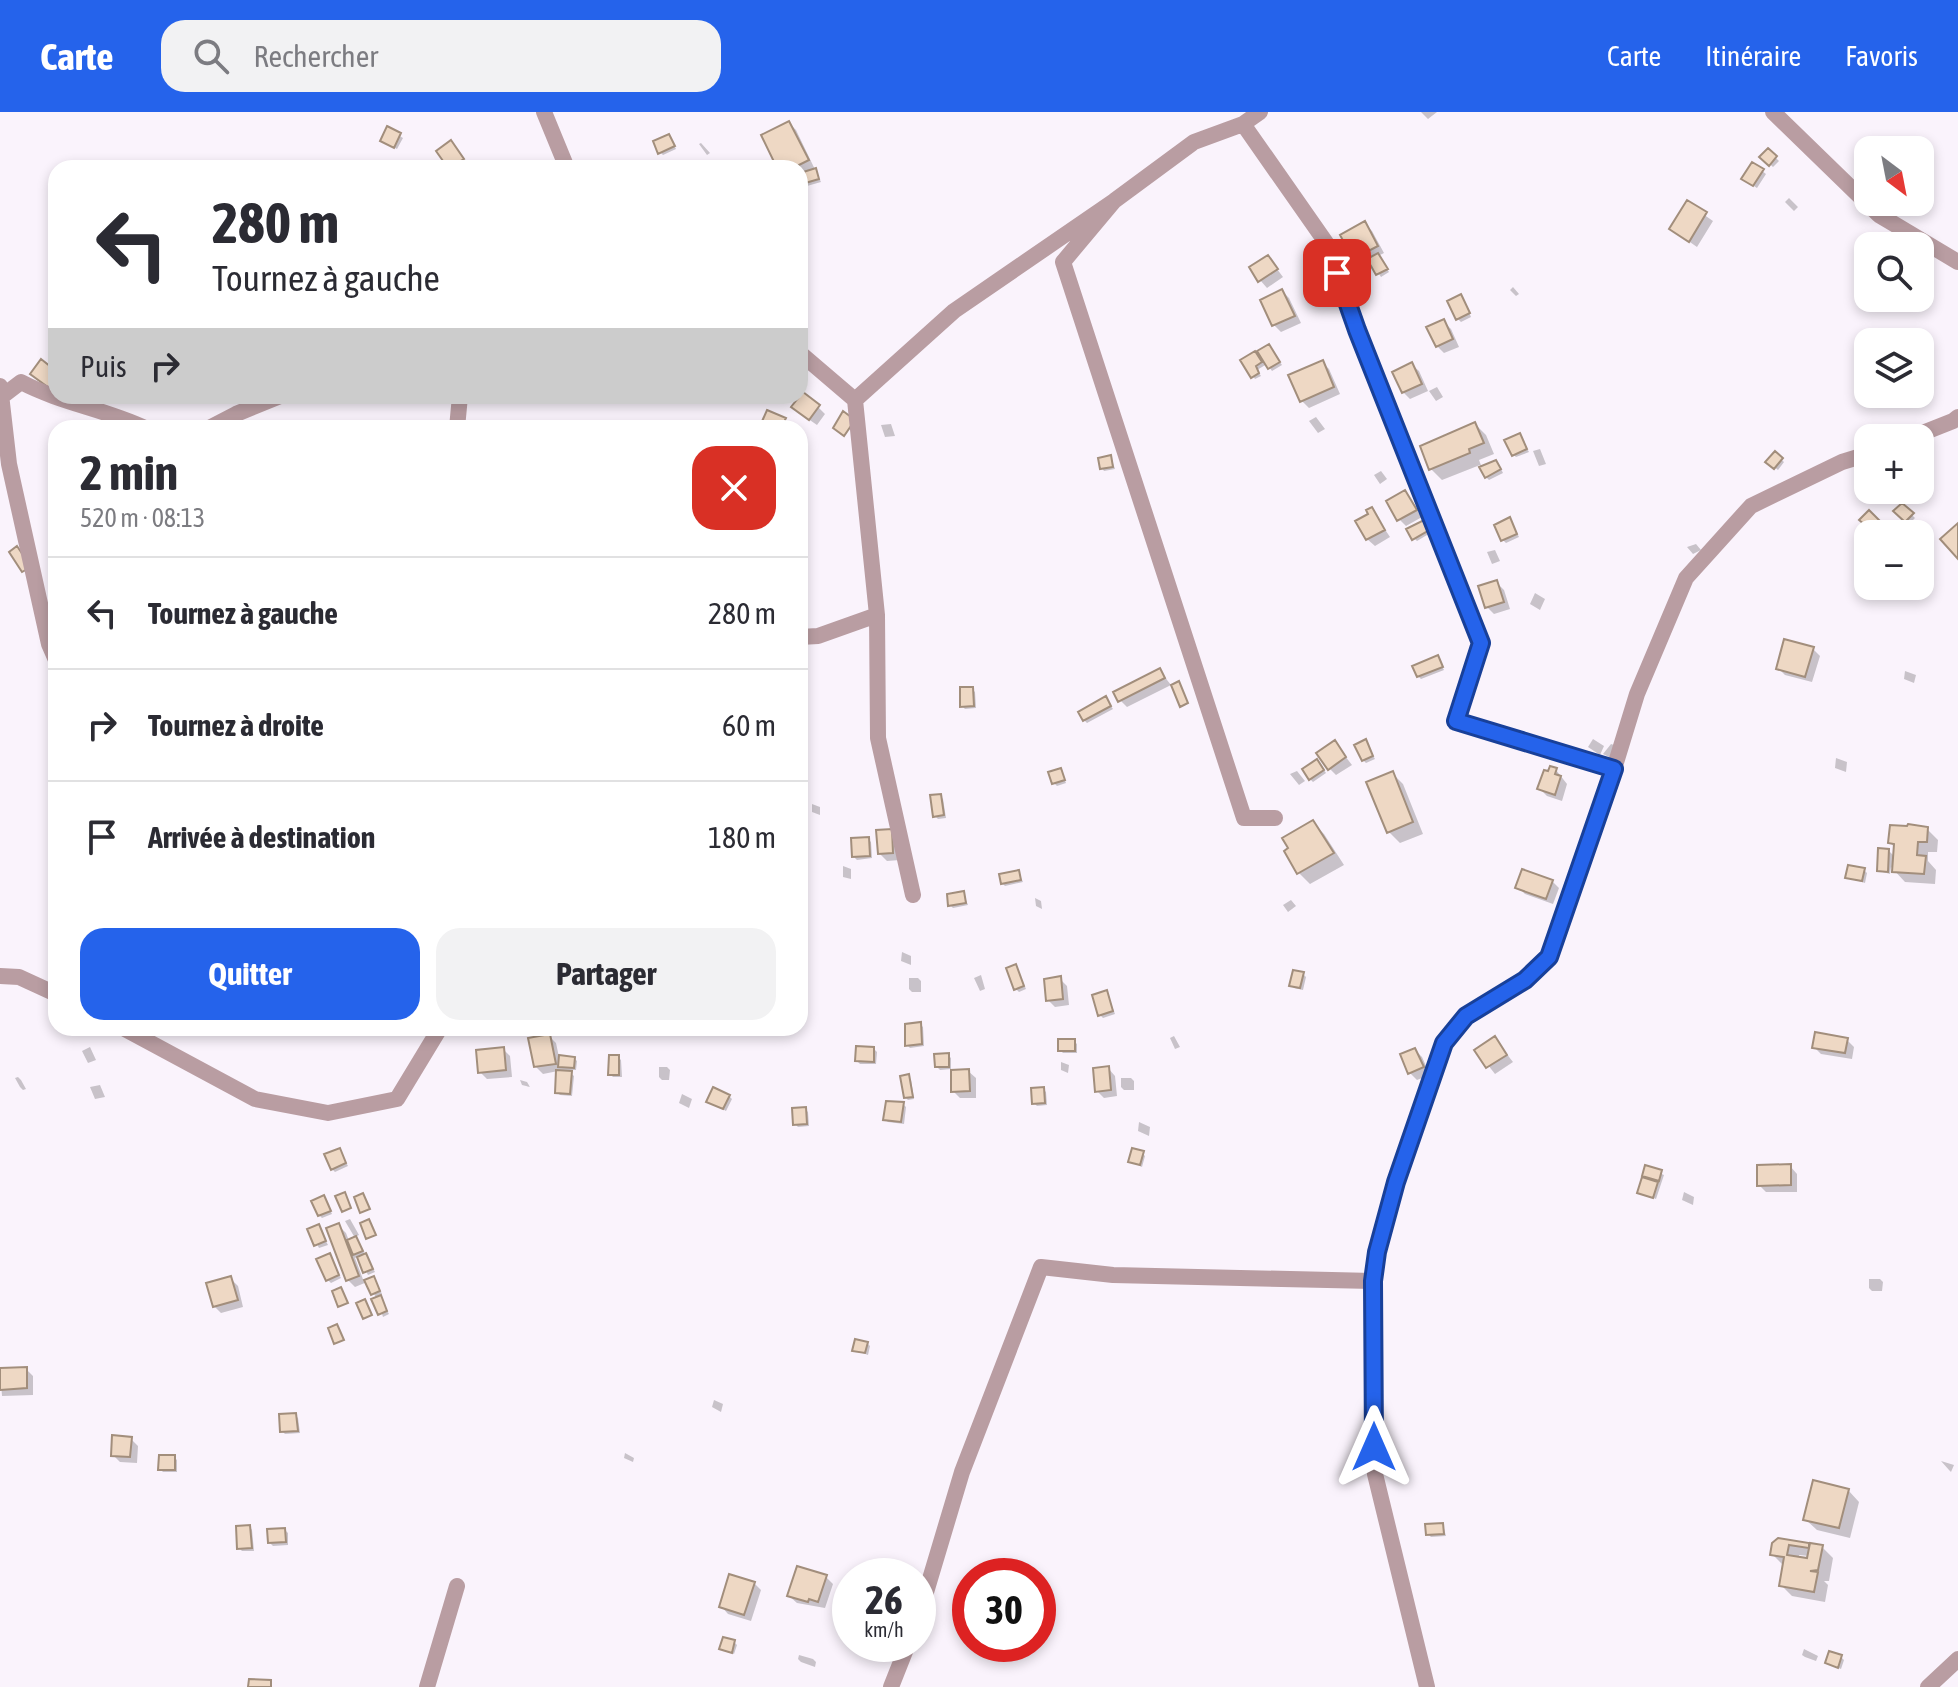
<!DOCTYPE html>
<html lang="fr">
<head>
<meta charset="utf-8">
<style>
	body { margin:0; font-family:"Asap Condensed",sans-serif; background:#f2f2f3; color:#2b2b33; height:100vh; display:flex; flex-direction:column; font-size:30px; white-space:nowrap }
	* { box-sizing:border-box; margin:0 }
	p { font-size:26px; color:#7c7c81 }
	.icon { flex:none; width:44px; height:44px; fill:none; stroke:currentColor; stroke-width:2; stroke-linecap:round; stroke-linejoin:round }
	.map { position:relative; flex:1; overflow:hidden }
	.drawer { position:absolute; left:48px; top:308px; width:760px; height:616px; display:flex; flex-direction:column; background:#fff; border-radius:24px; box-shadow:0 4px 12px #0003 }
	.drawer>* { flex:none }
	.guide { position:absolute; left:48px; top:48px; width:760px; height:244px; border-radius:24px; box-shadow:0 4px 12px #0003; background:#fff; color:#2b2b33; overflow:hidden }
	.needle { width:52px; rotate:148deg }
	.controls { position:absolute; left:1854px; top:24px; display:grid; gap:16px }
	.controls a { display:grid; place-items:center; width:80px; height:80px; border-radius:16px; background:#fff; box-shadow:0 4px 12px #0003; font-size:40px }
	.speed { position:absolute; left:832px; top:1446px; display:flex; gap:16px; font-size:40px; font-weight:700; text-align:center }
	.speed>* { display:grid; place-content:center; width:104px; height:104px; border-radius:50%; background:#fff; box-shadow:0 4px 12px #0003; line-height:1 }
	.speed small { font-size:20px; font-weight:400 }
	.speed .limit { border:12px solid #d22; background:#fff; color:#111 }
	.pin { position:absolute; display:grid; place-items:center; width:68px; height:68px; color:#fff; margin:-34px; border-radius:16px; box-shadow:0 4px 12px #0006 }
	.me { position:absolute; width:88px; margin:-44px; rotate:0deg; stroke-linejoin:round; filter:drop-shadow(0 0 6px #0008) }
	.turn { display:flex; align-items:center; gap:28px; height:168px; padding:0 32px; font-size:36px }
	.turn .icon { width:104px; height:104px; stroke-width:2.5 }
	.turn b { display:block; font-size:56px; line-height:68px }
	.then { display:flex; align-items:center; height:76px; padding:0 32px; background:#0003; gap:16px; font-size:30px }
	.round { display:grid; place-items:center; flex:none; width:84px; height:84px; border-radius:24px; background:#f2f2f3 }
	.overview { display:flex; align-items:center; justify-content:space-between; height:136px; padding:0 32px }
	h1 { font-size:48px; font-weight:700; line-height:60px }
	.button { display:flex; gap:16px; margin-top:auto; padding:16px 32px }
	.button a { flex:1; height:92px; border-radius:24px; background:#2563eb; color:#fff; font-size:32px; font-weight:700; line-height:92px; text-align:center }
	.button a+a { background:#f2f2f3; color:#2b2b33 }
	ul { padding:0; list-style:none }
	li { display:flex; align-items:center; gap:24px; height:112px; padding:0 32px; border-top:2px solid #e1e1e2 }
	li div { flex:1 }
	li b { display:block; font-size:30px }
	li em { font-style:normal }
	header { display:flex; align-items:center; gap:48px; box-sizing:border-box; height:112px; padding:0 40px; background:#2563eb; color:#fff }
	header strong { font-size:38px }
	nav { display:flex; gap:44px; margin-inline-start:auto; font-size:28px }
	.search { width:560px; height:72px; background:#f2f2f3; display:flex; align-items:center; gap:20px; box-sizing:border-box; padding:0 28px; border-radius:24px; color:#7c7c81; font-size:30px }
	.map>svg:first-child { display:block }
</style>
</head>
<body>
<header>
<strong>Carte</strong>
<div class="search"><svg class="icon" aria-label="search" viewBox="0 0 24 24"><circle cx="10" cy="10" r="6"/><path d="M15 15l6 6"/></svg>Rechercher</div>
<nav><a>Carte</a><a>Itinéraire</a><a>Favoris</a></nav>
</header>
<div class="map">
<svg width="1958" height="1575" viewBox="0 0 1958 1575">
	<rect width="100%" height="100%" fill="#faf3fc"/>
	<!-- shadow -->
	<path fill="#0003" fill-rule="evenodd" d="M1421,0H1437L1428,7Z
		M789,11L796,18L821,70L807,74L800,63V56H780Z
		M388,17L403,26L397,37L385,31Z
		M669,24L676,37L663,43L660,40Z
		M701,31L710,41L707,43L699,32Z
		M457,38L470,55L468,56H451L438,40Z
		M1768,38L1779,49L1773,55L1762,45Z
		M620,50L625,56H610Z
		M725,50L731,56H715Z
		M1753,52L1766,62L1757,76L1746,69Z
		M1789,86L1798,95L1794,99L1785,90Z
		M1687,91L1713,109L1697,135L1671,117Z
		M1365,112L1372,119L1384,141L1378,144L1389,160L1381,165L1370,148L1362,153L1355,146Z
		M1268,145L1283,165L1267,176L1260,168Z
		M1513,175L1519,182L1516,184L1510,178Z
		M1282,179L1289,186L1301,211L1281,220L1274,213L1262,188Z
		M1463,187L1471,205L1461,210L1458,207Z
		M1444,210L1451,217L1459,235L1444,241L1437,234Z
		M1269,234L1282,253L1272,259L1267,252L1257,258L1261,264L1255,267L1243,249Z
		M1322,250L1329,257L1340,282L1309,296L1302,289Z
		M1411,252L1419,259L1428,279L1410,287L1403,280Z
		M1437,275L1443,285L1436,289L1429,279Z
		M818,295L825,302L817,313L801,302Z
		M1316,305L1325,317L1318,321L1309,309Z
		M784,308L791,316H765L762,313Z
		M891,312L895,324L885,325L881,313Z
		M1475,312L1486,323L1494,342L1479,348L1482,356L1499,353L1503,361L1489,368L1486,365L1480,353L1442,368L1431,357Z
		M1519,323L1529,340L1516,345L1513,342Z
		M1540,337L1546,352L1539,354L1533,339Z
		M1775,342L1784,350L1778,358L1768,350Z
		M1111,345L1115,357L1104,359L1102,356Z
		M1381,359L1387,367L1380,372L1374,363Z
		M800,369L806,375L800,381Z
		M1405,380L1422,405L1406,414L1399,407Z
		M1902,393L1915,406L1909,412L1896,399Z
		M1372,398L1390,425L1375,434L1367,427Z
		M1869,401L1890,422L1868,424Z
		M1512,411L1519,425L1506,431L1503,428Z
		M1428,412L1432,420L1417,429L1414,426Z
		M1696,432L1701,438L1693,442L1687,435Z
		M1495,438L1500,449L1492,452L1487,440Z
		M1497,471L1504,478L1510,497L1494,502L1487,495Z
		M1535,481L1545,487L1540,498L1530,492Z
		M1812,536L1820,544L1812,570L1785,563L1778,556Z
		M1437,546L1444,558L1421,567L1418,564Z
		M1160,559L1171,573L1127,595L1120,588Z
		M1905,559L1916,563L1914,571L1904,567Z
		M972,577L975,580L976,596L965,597L962,594Z
		M1108,590L1113,597L1087,611L1084,608Z
		M1593,627L1604,634L1600,643L1588,635Z
		M1365,630L1375,647L1366,651L1363,648Z
		M1335,631L1352,653L1336,663L1329,656Z
		M1611,632L1614,633L1613,647L1603,642Z
		M1836,646L1847,650L1846,660L1835,656Z
		M1320,652L1326,661L1313,670L1310,667Z
		M1060,658L1066,671L1057,674L1054,671Z
		M1556,658L1567,672L1562,689L1547,684L1540,677Z
		M1297,659L1305,669L1299,673L1290,662Z
		M1392,661L1403,672L1423,722L1400,731L1389,720Z
		M940,684L943,687L946,706L938,707L935,704Z
		M812,692L820,695V703L812,700Z
		M1313,711L1324,722L1344,753L1310,772L1299,761Z
		M1927,717L1938,728L1937,740H1928V749L1936,758L1935,772L1905,770L1891,755L1890,762L1879,759L1889,739L1895,745L1896,736L1890,731Z
		M891,719L900,748L887,749L880,742Z
		M868,727L871,730L872,746L857,748L854,745Z
		M843,754L851,757V767L843,765Z
		M1864,758L1867,761L1865,771L1847,765Z
		M1018,760L1023,770L1005,774L1002,771Z
		M1552,769L1559,776L1553,792L1525,782L1518,775Z
		M963,781L968,793L953,796L950,793Z
		M1035,786L1041,789L1042,797L1036,794Z
		M1291,788L1296,794L1288,800L1283,793Z
		M902,840L911,844V853L901,849Z
		M1016,855L1026,877L1019,880L1016,877Z
		M1303,862L1306,865L1303,878L1294,876L1291,873Z
		M981,863L985,877L980,879L974,866Z
		M909,866H918L921,869V880H912L909,877Z
		M1060,867L1067,874L1069,893L1055,895L1048,888Z
		M1107,881L1115,902L1103,906L1100,903Z
		M920,912L923,915L924,934L910,936L907,933Z
		M549,924L556,931L559,945L574,946L577,949L576,958H567L574,964L572,984L560,983L557,980L558,959L543,962L535,954Z
		M1174,924L1180,935L1175,937L1170,926Z
		M1495,927L1513,950L1495,962L1477,939Z
		M1847,928L1854,935L1852,947L1821,942L1814,935Z
		M1074,929L1077,932V941H1063L1060,938Z
		M90,935L96,948L88,951L82,939Z
		M503,937L510,944L512,965L487,967L480,960Z
		M874,937L877,940L876,952H860L857,949Z
		M1415,938L1422,945L1430,963L1417,968L1410,961Z
		M948,943L951,946V957L940,958L936,954Z
		M618,945L621,948L622,965H613L610,962Z
		M1061,950L1069,953L1068,961L1061,958Z
		M659,955H667L670,958L669,968H662L659,965Z
		M1108,956L1115,964L1117,984L1104,986L1097,979Z
		M968,959L976,966V986H960L953,979Z
		M908,964L911,968L914,987L908,988L905,985Z
		M18,965L21,968L26,977L23,978L20,975L15,966Z
		M1121,966H1131L1134,969V978H1124L1121,975Z
		M520,968L527,970L530,975L522,973Z
		M100,973L105,985L95,987L90,975Z
		M1043,977L1046,980L1047,993L1037,994L1034,991Z
		M682,982L692,987L689,996L679,991Z
		M729,984L732,987L726,999L708,989Z
		M903,992L906,995L904,1012L888,1010L885,1007Z
		M805,997L808,1000L809,1014L798,1015L795,1012Z
		M1139,1010L1150,1015L1149,1024L1138,1019Z
		M339,1038L348,1054L335,1060L332,1057Z
		M1142,1041L1145,1044L1142,1055L1130,1049Z
		M1790,1054L1797,1062V1080H1766L1759,1073Z
		M1647,1056L1664,1063L1656,1087L1640,1080Z
		M1684,1080L1694,1085L1693,1093L1682,1088Z
		M324,1086L332,1102L322,1106L319,1103Z
		M350,1107L359,1123L355,1125L375,1160L368,1163L359,1144L355,1146L364,1170L373,1166L376,1169L382,1182L379,1184L389,1202L383,1205L377,1187L367,1170L355,1175L348,1168L339,1114L346,1121L349,1129L355,1126L345,1109Z
		M318,1114L328,1133L319,1136L310,1118Z
		M329,1144L341,1166L331,1171L328,1168Z
		M231,1167L238,1174L243,1195L221,1201L214,1194Z
		M1869,1167H1880L1883,1170L1882,1179H1872L1869,1176Z
		M867,1231L870,1234L868,1243L854,1238Z
		M26,1257L33,1264V1283L2,1284L0,1258Z
		M714,1288L723,1292L721,1300L712,1295Z
		M295,1303L298,1306L300,1321L285,1322L282,1319Z
		M131,1327L138,1334L137,1351L120,1350L113,1343Z
		M625,1341L634,1346L633,1350L624,1346Z
		M174,1345L177,1348V1360H163L160,1357Z
		M1941,1349L1954,1353L1951,1360L1949,1358Z
		M1848,1378L1859,1390L1850,1426L1817,1418L1805,1407Z
		M1443,1413L1446,1424L1431,1425L1428,1422Z
		M250,1415L252,1418L254,1439H242L239,1436Z
		M285,1418L288,1421V1433L273,1434L270,1431Z
		M1779,1428L1822,1435L1833,1446L1829,1469H1824L1828,1473L1825,1490L1792,1484L1781,1473L1784,1454L1772,1442ZM1799,1443L1809,1444V1449L1799,1447Z
		M826,1465L833,1472L825,1496L797,1491L789,1484Z
		M754,1471L761,1478L751,1509L728,1502L721,1494Z
		M734,1530L737,1533L734,1542L722,1536Z
		M1804,1537L1818,1544L1816,1549L1805,1545L1802,1543Z
		M799,1543L813,1547L816,1550L815,1555L801,1550L798,1547Z
		M1841,1545L1844,1548L1841,1557L1827,1551Z"/>
	<!-- building -->
	<path fill="#eed8c4" stroke="#a28e7c" stroke-width="2" fill-rule="evenodd" d="M789,9L809,48L793,56H777L761,23Z
		M387,14L401,21L394,36L380,29Z
		M669,22L675,34L658,42L653,29Z
		M451,28L464,47L448,56L436,39Z
		M1768,36L1777,44L1769,54L1759,45Z
		M1752,50L1764,57L1753,74L1741,67Z
		M816,56L819,67L802,72L800,61Z
		M1687,88L1707,100L1689,130L1669,117Z
		M1365,109L1378,134L1353,147L1340,123Z
		M1378,141L1388,157L1376,163L1367,147Z
		M1268,143L1278,157L1258,170L1249,155Z
		M1859,149L1868,150V168L1857,167Z
		M1282,177L1295,204L1272,214L1260,188Z
		M1461,182L1470,201L1456,208L1447,189Z
		M1444,207L1453,227L1436,235L1426,215Z
		M1269,232L1280,250L1268,257L1257,239Z
		M1255,239L1262,250L1256,254L1259,261L1251,266L1240,248Z
		M41,247L56,259V281L30,262Z
		M1323,248L1334,275L1300,290L1288,263Z
		M1412,250L1422,272L1402,281L1392,260Z
		M803,280L820,293L809,308L791,295Z
		M767,298L786,306L781,316L760,314Z
		M843,299L855,308L844,324L833,316Z
		M1475,310L1484,331L1469,337L1470,341L1429,358L1420,334Z
		M1520,321L1527,337L1512,344L1504,328Z
		M1775,339L1783,346L1774,357L1765,350Z
		M1111,343L1113,355L1100,357L1098,346Z
		M1496,348L1501,357L1485,366L1479,355Z
		M1405,378L1417,398L1397,409L1386,389Z
		M1902,391L1914,401L1905,410L1893,399Z
		M1372,395L1385,418L1366,428L1355,409L1368,402L1366,398Z
		M1869,398L1885,414L1877,422H1868V426L1860,418L1865,413L1859,408Z
		M1510,405L1517,422L1501,429L1494,413Z
		M1426,407L1431,417L1412,428L1406,417Z
		M1958,411V447L1940,427Z
		M17,434L31,455L22,460L9,440Z
		M1497,468L1504,490L1485,496L1478,474Z
		M1784,527L1814,535L1805,565L1776,557Z
		M1438,543L1443,555L1417,565L1412,554Z
		M1160,556L1165,566L1118,590L1113,580Z
		M1179,569L1188,591L1180,595L1171,573Z
		M960,575H973L974,594L960,595Z
		M1106,584L1111,594L1083,609L1078,600Z
		M1366,627L1373,644L1362,649L1354,633Z
		M1335,628L1346,645L1328,658L1316,641Z
		M1317,647L1324,658L1309,668L1302,657Z
		M1550,654L1557,656L1555,662L1561,664L1555,683L1537,677L1544,658L1548,659Z
		M1061,656L1065,668L1052,672L1048,660Z
		M1393,659L1413,710L1387,721L1366,670Z
		M941,682L944,703L933,705L930,683Z
		M1313,708L1334,741L1297,762L1284,739L1288,736L1282,726Z
		M1908,712L1928,715L1927,730H1918L1917,743L1926,744L1924,762L1892,760L1894,732L1888,731L1890,713L1907,714Z
		M892,717L893,741L878,742L876,718Z
		M869,725L870,744L852,745L851,726Z
		M1878,736L1889,737L1888,760L1877,759Z
		M1848,753L1865,756L1862,769L1845,766Z
		M1522,757L1553,768L1546,787L1515,776Z
		M1019,758L1021,768L1001,772L999,762Z
		M964,779L966,791L948,794L947,782Z
		M1016,852L1024,874L1014,878L1006,856Z
		M1293,858L1304,860L1300,876L1289,874Z
		M1061,864L1063,887L1046,889L1044,867Z
		M1107,878L1113,899L1098,904L1092,883Z
		M921,910L922,932L905,934V912Z
		M1815,920L1848,926L1845,941L1812,936Z
		M550,922L556,952L534,955L528,926Z
		M1495,924L1507,943L1486,956L1474,938Z
		M1058,927H1075V939H1058Z
		M856,934L874,935V950L855,949Z
		M504,935L506,958L478,961L476,938Z
		M1415,936L1424,955L1408,962L1400,942Z
		M949,941V955H935L934,942Z
		M559,943L575,945L574,956L558,955Z
		M609,943H619V963H608Z
		M1109,954L1111,978L1095,980L1093,956Z
		M969,957L970,979L951,980V958Z
		M556,958L572,959L570,982L555,981Z
		M909,962L913,985L904,986L900,964Z
		M713,975L730,983L723,997L706,990Z
		M1044,975L1045,991L1032,992L1031,976Z
		M886,989L904,990L901,1010L883,1008Z
		M806,995L807,1012L793,1013L792,996Z
		M340,1036L346,1051L331,1058L324,1042Z
		M1132,1036L1144,1039L1140,1053L1128,1050Z
		M1791,1052V1073L1757,1074V1053Z
		M1645,1053L1662,1058L1659,1069L1642,1064Z
		M1642,1065L1658,1070L1653,1086L1637,1081Z
		M345,1080L351,1096L342,1100L335,1084Z
		M363,1081L370,1097L360,1101L354,1085Z
		M324,1083L331,1099L318,1104L311,1089Z
		M369,1107L376,1123L366,1127L360,1111Z
		M339,1111L359,1164L346,1169L326,1116Z
		M319,1112L326,1129L314,1134L307,1117Z
		M356,1124L363,1139L353,1143L347,1128Z
		M330,1141L339,1163L326,1169L316,1147Z
		M366,1141L373,1157L363,1161L357,1145Z
		M231,1164L238,1188L213,1195L206,1171Z
		M374,1164L380,1179L371,1183L364,1168Z
		M341,1175L348,1191L338,1195L332,1179Z
		M381,1183L387,1199L378,1203L371,1187Z
		M365,1187L372,1203L363,1207L356,1191Z
		M337,1212L344,1228L334,1232L328,1216Z
		M855,1227L868,1230L865,1241L852,1239Z
		M27,1255V1276L0,1278V1256Z
		M296,1301L298,1319L280,1320L279,1302Z
		M112,1323L132,1325L130,1345L111,1344Z
		M159,1343H175V1358H158Z
		M1813,1368L1849,1377L1839,1416L1803,1408Z
		M1443,1411L1444,1422L1426,1423L1425,1412Z
		M250,1413L252,1436L237,1437L236,1414Z
		M285,1416L286,1430L268,1431L267,1417Z
		M1778,1426L1809,1431V1436L1810,1431L1823,1433L1818,1458L1810,1459L1818,1460L1814,1480L1779,1474L1784,1445L1770,1443L1772,1431ZM1789,1433L1809,1436L1807,1446L1787,1443Z
		M797,1454L827,1463L818,1490L809,1487L808,1490L787,1484Z
		M729,1462L755,1470L744,1503L719,1495Z
		M723,1525L735,1528L732,1541L719,1537Z
		M1829,1539L1842,1543L1838,1556L1825,1551Z
		M249,1567L271,1568V1575H248Z"/>
	<g fill="none" stroke-linecap="round" stroke-linejoin="round">
		<!-- minor -->
		<path stroke="#b99da2" stroke-width="16" d="M544,0L567,56
			M1773,0L1879,103L1958,150
			M1243,12L1327,132L1357,218L1481,531L1456,609L1614,657
			M1114,89L1063,150L1244,706H1275
			M800,241L855,288L877,503L878,626L913,783
			M0,274L9,352L49,532L56,548
			M0,286L21,270C61,291 105,297 145,316
			M855,288L954,199L1114,89L1194,30L1243,12L1260,0
			M209,316L236,302L280,284
			M457,316L460,284
			M1910,326L1953,309L1958,305
			M800,525L818,524L877,503
			M0,864L19,865L56,882
			M123,916L255,987L328,1001L397,987L440,916
			M1373,1169L1375,1362L1427,1575
			M918,1507L962,1360L1041,1155L1113,1163L1373,1169L1377,1140L1396,1070L1444,931L1466,904L1525,868L1549,845L1614,657L1637,582L1686,466L1751,394L1842,350L1868,342
			M427,1575L457,1474
			M891,1575L908,1532
			M1928,1575L1958,1547"/>
	</g>
	<g fill="none" stroke-linecap="round" stroke-linejoin="round">
		<!-- route casing -->
		<g stroke="#184099" stroke-width="20">
			<path id="route" d="M1337,161L1357,218L1481,531L1456,609L1614,657L1549,845L1525,868L1466,904L1444,931L1396,1070L1377,1140L1373,1169L1374,1335"/>
		</g>
		<!-- route -->
		<use href="#route" stroke="#2563eb" stroke-width="14"/>
	</g>
</svg>
<div class="controls">
<a><svg class="needle" viewBox="-14 -14 28 28"><path d="M0-13l5 13h-10z" fill="#e53935"/><path d="M0 13l5-13h-10z" fill="#7c7c81"/></svg></a>
<a><svg class="icon" aria-label="search" viewBox="0 0 24 24"><circle cx="10" cy="10" r="6"/><path d="M15 15l6 6"/></svg></a>
<a><svg class="icon" aria-label="layers" viewBox="0 0 24 24"><path d="M12 4l9 5-9 5-9-5zM3 14l9 5 9-5"/></svg></a>
<a>+</a>
<a>−</a>
</div>
<div class="speed"><div>26<small>km/h</small></div><div class="limit">30</div></div>
<div class="pin" style="left:1337px;top:161px;background:#d93025"><svg class="icon" aria-label="arrive" viewBox="0 0 24 24"><path d="M6 21V4h12l-3 4 3 4H6"/></svg></div>
<svg class="me" style="left:1374px;top:1335px" viewBox="-20 -20 40 40"><path d="M0-17L14 15 0 8-14 15z" fill="#2563eb" stroke="#fff" stroke-width="4"/></svg>
<div class="guide">
<div class="turn"><svg class="icon" aria-label="left" viewBox="0 0 24 24"><path d="M17 20v-9H6M10 6l-5 5 5 5"/></svg><div><b>280 m</b>Tournez à gauche</div></div>
<div class="then">Puis<svg class="icon" aria-label="right" viewBox="0 0 24 24"><path d="M7 20v-9h11M14 6l5 5-5 5"/></svg></div>
</div>
<section class="drawer">
<div class="overview"><div><h1>2 min</h1><p>520 m · 08:13</p></div><a class="round" style="background:#d93025;color:#fff"><svg class="icon" aria-label="close" viewBox="0 0 24 24"><path d="M6 6l12 12M18 6L6 18"/></svg></a></div>
<ul>
<li><svg class="icon" aria-label="left" viewBox="0 0 24 24"><path d="M17 20v-9H6M10 6l-5 5 5 5"/></svg><div><b>Tournez à gauche</b></div><em>280 m</em></li>
<li><svg class="icon" aria-label="right" viewBox="0 0 24 24"><path d="M7 20v-9h11M14 6l5 5-5 5"/></svg><div><b>Tournez à droite</b></div><em>60 m</em></li>
<li><svg class="icon" aria-label="arrive" viewBox="0 0 24 24"><path d="M6 21V4h12l-3 4 3 4H6"/></svg><div><b>Arrivée à destination</b></div><em>180 m</em></li>
</ul>
<div class="button"><a>Quitter</a><a>Partager</a></div>
</section>
</div>
</body>
</html>
